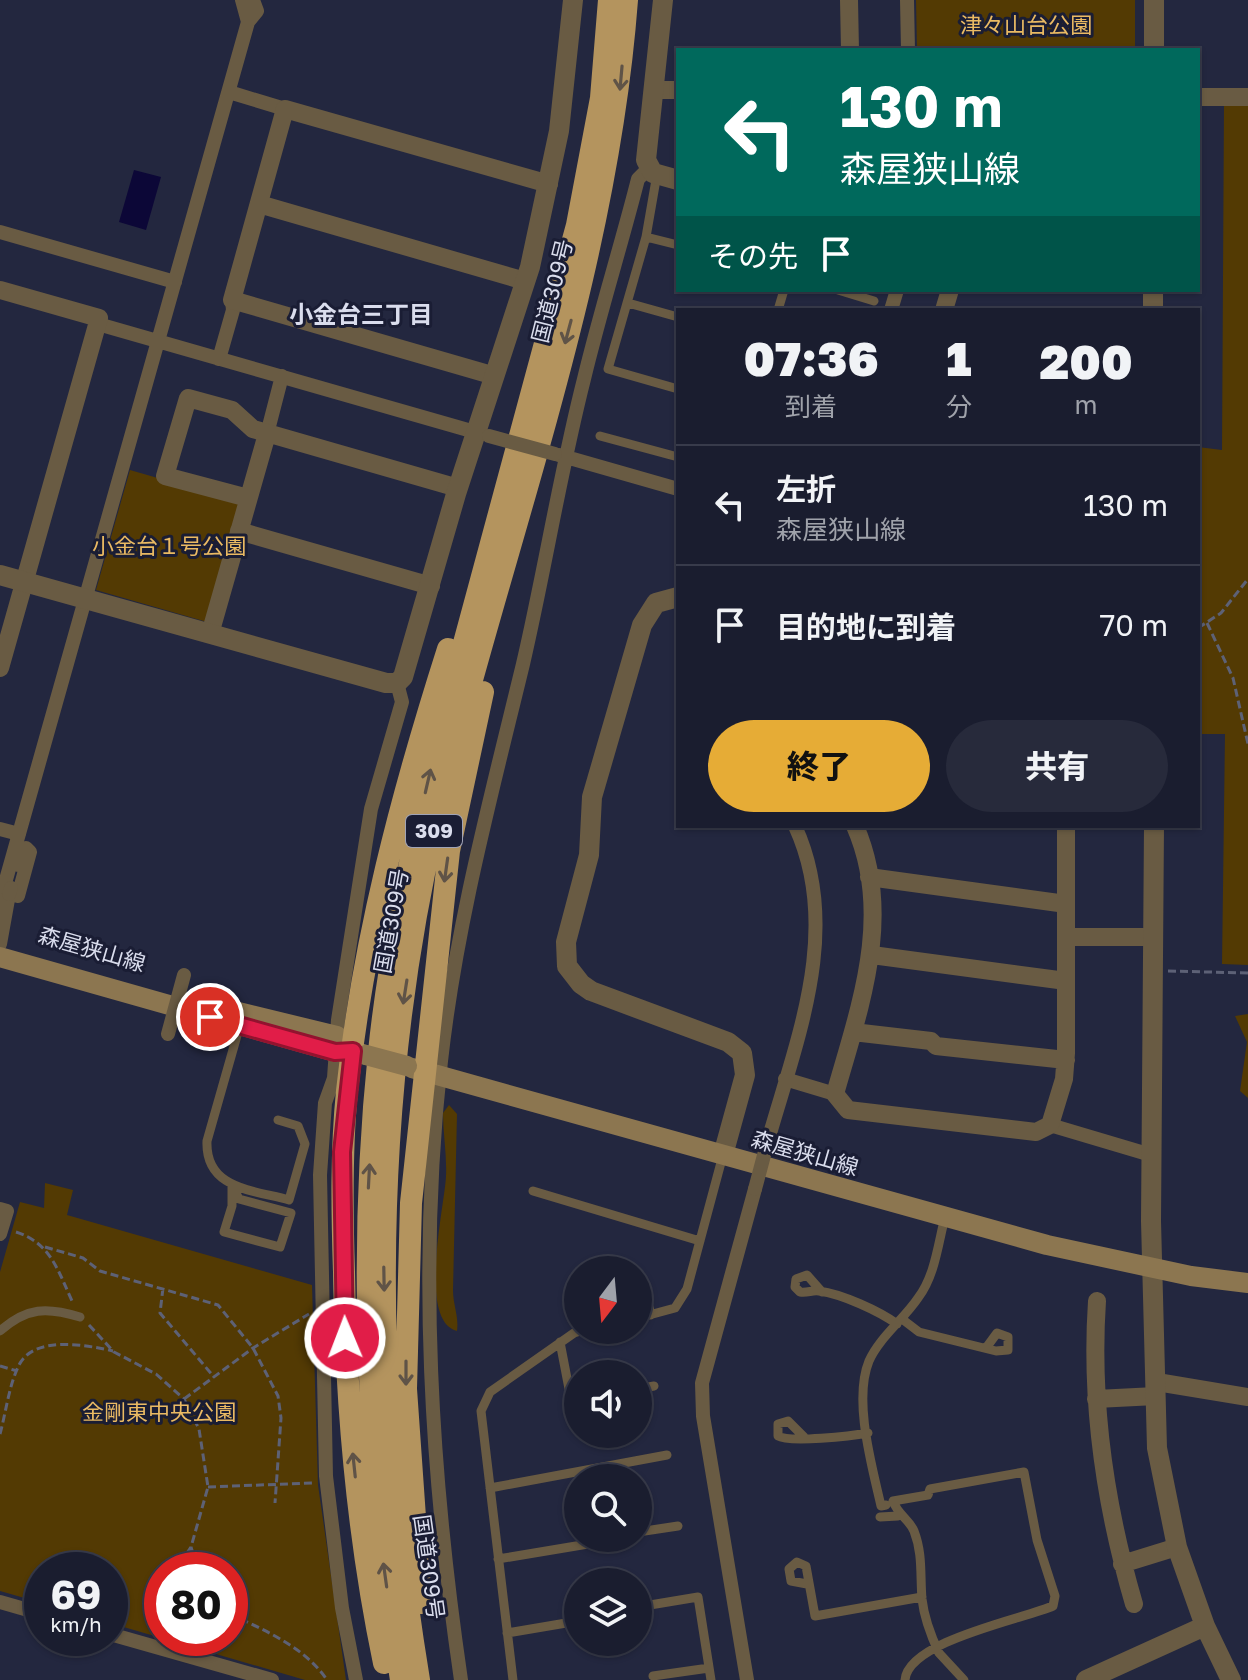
<!DOCTYPE html>
<html lang="ja">
<head>
<meta charset="utf-8">
<style>
	body { margin:0; font-family:"Golos Text","Noto Sans JP",sans-serif; background:#272a3b; color:#f1f3f6; height:100vh; display:flex; flex-direction:column; font-size:30px; white-space:nowrap }
	* { box-sizing:border-box; margin:0 }
	p { font-size:26px; color:#9fa2aa }
	.icon { flex:none; width:44px; height:44px; fill:none; stroke:currentColor; stroke-width:2; stroke-linecap:round; stroke-linejoin:round }
	.map { position:relative; flex:1; overflow:hidden }
	.panel { position:absolute; left:676px; top:308px; width:524px; height:520px; display:flex; flex-direction:column; background:#1a1d2f; border-radius:0px; box-shadow:0 2px 6px #0004,0 0 0 2px #383b4b }
	.panel>* { flex:none }
	.top-card { position:absolute; left:676px; top:48px; width:524px; height:244px; border-radius:0px; box-shadow:0 2px 6px #0004,0 0 0 2px #383b4b; background:#00695c; color:#fff; overflow:hidden }
	.needle { width:52px; rotate:196deg }
	.tools { position:absolute; left:564px; top:1256px; display:grid; gap:16px }
	.tools a { display:grid; place-items:center; width:88px; height:88px; border-radius:50%; background:#1a1d2f; box-shadow:0 2px 6px #0004,0 0 0 2px #383b4b; font-size:40px }
	.speed { position:absolute; left:24px; top:1552px; display:flex; gap:16px; font-size:40px; font-weight:700; text-align:center }
	.speed>* { display:grid; place-content:center; width:104px; height:104px; border-radius:50%; background:#1a1d2f; box-shadow:0 2px 6px #0004,0 0 0 2px #383b4b; line-height:1 }
	.speed small { font-size:20px; font-weight:400 }
	.speed .limit { border:12px solid #d22; background:#fff; color:#111 }
	.pin { position:absolute; display:grid; place-items:center; width:68px; height:68px; color:#fff; margin:-34px; border:4px solid #fff; border-radius:50%; box-shadow:0 2px 8px #0007 }
	.me { position:absolute; width:88px; margin:-44px; rotate:359deg; stroke-linejoin:round; filter:drop-shadow(0 0 6px #0008) }
	.turn { display:flex; align-items:center; gap:28px; height:168px; padding:0 32px; font-size:36px }
	.turn .icon { width:104px; height:104px; stroke-width:2.5 }
	.turn b { display:block; font-size:56px; line-height:68px }
	.then { display:flex; align-items:center; height:76px; padding:0 32px; background:#0003; gap:16px; font-size:30px }
	.eta { display:flex; justify-content:space-evenly; align-items:center; height:136px; text-align:center }
	.eta b { font-size:48px; font-weight:800; line-height:56px }
	.action { display:flex; gap:16px; margin-top:auto; padding:16px 32px }
	.action a { flex:1; height:92px; border-radius:48px; background:#e6ac36; color:#111; font-size:32px; font-weight:800; line-height:92px; text-align:center }
	.action a+a { background:#272a3b; color:#f1f3f6 }
	ul { padding:0; list-style:none }
	li { display:flex; align-items:center; gap:24px; height:120px; padding:0 32px; border-top:2px solid #383b4b }
	li div { flex:1 }
	li b { display:block; font-size:30px }
	li em { font-style:normal }
	.map>svg:first-child { display:block }
</style>
</head>
<body>
<div class="map">
<svg width="1248" height="1680" viewBox="0 0 1248 1680">
	<rect width="100%" height="100%" fill="#23273f"/>
	<!-- green -->
	<path fill="#533a03" fill-rule="evenodd" d="M916,0H1135V50H917Z
		M1224,102L1248,103V965L1222,964L1225,734H1198V447L1222,450Z
		M130,470L241,502L207,622L96,590Z
		M1248,1014V1098L1240,1091L1247,1042L1235,1016Z
		M449,1105L457,1114L453,1290C453,1305 459,1316 457,1331C417,1321 445,1204 446,1176C447,1155 443,1134 443,1113Z
		M45,1183L73,1190L67,1215L312,1285L318,1485L346,1680H305L110,1623V1570H42V1603L0,1591V1272L20,1202L44,1208ZM162,1570H230V1638H162Z"/>
	<!-- water -->
	<path fill="#0c0737" d="M134,170L161,177L146,230L119,222Z"/>
	<g fill="none" stroke-linecap="round" stroke-linejoin="round">
		<!-- path -->
		<path stroke="#5d6176" stroke-width="3" stroke-dasharray="8 4" stroke-linecap="butt" d="M1207,623L1233,678L1248,744
			M1198,628L1221,613L1248,579
			M1168,971L1248,973
			M16,1232C51,1243 58,1271 73,1303
			M45,1247L83,1258L100,1271L218,1305L253,1348L278,1396L281,1418L275,1503
			M163,1288L160,1313L214,1377
			M89,1325L114,1352L156,1374L184,1399L199,1429L208,1487L191,1547L176,1570
			M0,1366L17,1371
			M184,1399L253,1348L309,1314
			M0,1434C6,1412 9,1385 19,1365C34,1335 87,1345 113,1351
			M208,1487L312,1483
			M191,1547L198,1570
			M230,1614C264,1630 305,1647 327,1680
			M155,1633L162,1582"/>
		<!-- service -->
		<path stroke="#695b43" stroke-width="9" d="M657,174L646,237L608,369L678,389
			M646,237L678,245
			M838,290L874,301
			M628,303L678,317
			M778,310L784,290
			M600,436L678,457
			M240,1025L207,1141C205,1189 253,1190 289,1200L305,1144L298,1126L278,1120
			M232,1186L239,1199L291,1213L280,1247L224,1232L232,1206Z
			M533,1191L700,1241
			M822,1292L807,1275L796,1279L795,1287L800,1292C808,1293 812,1290 819,1291C842,1294 879,1311 897,1324
			M638,1300L649,1307L651,1315
			M638,1318L675,1308L687,1289L723,1155
			M902,1319L919,1332L996,1351L1008,1350V1337L997,1333L986,1348
			M0,1331C27,1307 47,1307 80,1317
			M560,1342L570,1394L578,1399
			M638,1389L654,1386
			M804,1437L788,1421L778,1424V1436C789,1443 852,1436 868,1433
			M490,1488L667,1455
			M886,1505L881,1506C872,1466 853,1400 869,1361C879,1338 904,1319 918,1298C935,1276 938,1244 945,1217
			M880,1517L898,1516
			M638,1532L678,1526
			M498,1559L588,1544L600,1538
			M807,1584L791,1581L789,1569L797,1562L806,1566L815,1616L922,1597
			M638,1607L698,1597L711,1680
			M507,1633L578,1621
			M653,1676L709,1668
			M513,1680L481,1411L490,1392L574,1333L583,1330
			M905,1680C908,1641 1023,1619 1053,1606L1055,1596L1037,1540L1024,1472L930,1489L928,1495L893,1501C898,1515 909,1519 914,1531C923,1554 920,1576 922,1599C924,1617 931,1636 939,1653L964,1680"/>
		<!-- pedestrian -->
		<path stroke="#695b43" stroke-width="14" d="M242,0L248,22
			M907,0L908,50
			M229,92L285,109
			M0,232L175,282
			M891,310L897,290
			M98,324L482,434
			M219,359L233,310L232,300
			M267,434L282,376
			M559,455L678,489
			M0,829L19,834
			M3,892L18,896L30,852L26,848L18,865
			M0,901L248,22L257,11L253,0
			M0,944L9,894
			M785,1079L835,1094
			M1050,1125L1151,1155
			M767,1144C796,1041 843,930 795,826
			M0,1209L7,1211L0,1234
			M0,1602L42,1614
			M110,1634L272,1680
			M356,1680L342,1608L326,1476L320,1175L325,1103L334,1078L338,1020L371,809L402,702L397,683
			M461,1680C431,1475 418,1268 441,1061C456,926 491,796 523,664C545,569 560,473 584,379C600,312 621,246 638,179L650,167
			M747,1680L703,1416L702,1383L755,1189"/>
		<!-- minor -->
		<path stroke="#695b43" stroke-width="18" d="M849,0L850,50
			M656,90H678
			M1198,97H1248
			M259,204L525,281
			M0,290L99,318L0,668
			M944,310L950,290
			M495,376L232,300L285,109L549,184
			M248,498L165,476L188,398L232,410L253,429L458,488
			M239,531L431,586
			M210,634L267,434
			M855,826C894,915 860,1006 835,1094L848,1110L1036,1132L1050,1125L1064,1079L1066,1053V826
			M869,877L1066,904
			M1066,937H1154
			M872,955L1066,981
			M853,1032L931,1041L936,1046L1066,1060
			M1097,1301C1090,1405 1105,1505 1134,1604
			M1157,1382L1248,1397
			M1096,1399L1156,1396
			M1122,1564L1177,1547"/>
		<!-- tertiary -->
		<path stroke="#695b43" stroke-width="20" d="M663,0L646,160L653,173L678,180
			M1154,0V50
			M1153,310V290
			M0,575L386,683H397L403,677L456,494L530,267L559,131L573,0
			M678,597L656,603L642,625L592,797L589,855L566,942L567,966L581,984L591,991L728,1042L742,1053L745,1075L723,1155
			M1154,826L1151,1221L1157,1448L1177,1547L1205,1626L1231,1680
			M1086,1680L1205,1626"/>
		<!-- secondary -->
		<path stroke="#8c7650" stroke-width="20" d="M0,957L335,1052L353,1051L366,1055
			M218,1007L337,1036L353,1051
			M412,1068L1047,1245L1191,1276L1248,1283"/>
		<!-- trunk -->
		<path stroke="#b4945e" stroke-width="22" d="M421,1603L406,1389L411,1203L449,851L483,692
			M384,1663C357,1534 346,1404 344,1272C342,1212 341,1151 347,1091C363,940 402,793 448,649
			M401,1680C368,1471 357,1263 379,1052C389,952 412,852 434,754L577,225L601,98L609,0
			M419,1680C372,1394 370,1102 436,818C501,546 606,281 627,0"/>
		<!-- pedestrian-bridge -->
		<path stroke="#695b43" stroke-width="14" d="M489,436L555,454
			M9,894L11,888
			M168,1034L184,975
			M755,1189L767,1144"/>
		<!-- secondary-bridge -->
		<path stroke="#8c7650" stroke-width="20" d="M366,1055L407,1066"/>
	</g>
	<!-- one-way arrows -->
	<defs><path id="oneway-shaft" d="M-6 0H5M1.5-3L5.5 0L1.5 3" fill="none" stroke-width="1.6" stroke-linecap="round" stroke-linejoin="round" transform="scale(2)"/></defs>
	<g stroke="#5f5347">
		<use href="#oneway-shaft" transform="translate(621 78) rotate(95)"/>
		<use href="#oneway-shaft" transform="translate(568 332) rotate(105)"/>
		<use href="#oneway-shaft" transform="translate(428 781) rotate(-77)"/>
		<use href="#oneway-shaft" transform="translate(446 870) rotate(98)"/>
		<use href="#oneway-shaft" transform="translate(405 992) rotate(99)"/>
		<use href="#oneway-shaft" transform="translate(369 1176) rotate(-87)"/>
		<use href="#oneway-shaft" transform="translate(384 1279) rotate(89)"/>
		<use href="#oneway-shaft" transform="translate(406 1373) rotate(90)"/>
		<use href="#oneway-shaft" transform="translate(354 1465) rotate(-96)"/>
		<use href="#oneway-shaft" transform="translate(385 1575) rotate(-98)"/>
	</g>
	<g fill="none" stroke-linecap="round" stroke-linejoin="round">
		<!-- route casing -->
		<g stroke="#92132f" stroke-width="20">
			<path id="route" d="M210,1017L335,1052L353,1051L342,1152L345,1338"/>
		</g>
		<!-- route -->
		<use href="#route" stroke="#e11d48" stroke-width="14"/>
	</g>
	<g text-anchor="middle" stroke-width="6" stroke-linejoin="round" paint-order="stroke">
		<!-- shield labels -->
		<rect fill="#1a1d34" stroke="#a0a3b6" stroke-width="2" x="406" y="815" width="56" height="32" rx="6"/>
		<g font-size="20" font-weight="bold" fill="#dadded">
			<text x="434" y="838">309</text>
		</g>
		<!-- park labels -->
		<g font-size="22" fill="#eaba63" stroke="#1a1d34">
			<text x="1026" y="33">津々山台公園</text>
			<text x="169" y="554">小金台１号公園</text>
			<text x="159" y="1420">金剛東中央公園</text>
		</g>
		<!-- street labels -->
		<g font-size="22" fill="#dadded" stroke="#1a1d34">
			<text transform="translate(552 291) rotate(-76)" y="8">国道309号</text>
			<text transform="translate(391 921) rotate(-80)" y="8">国道309号</text>
			<text transform="translate(92 949) rotate(16)" y="8">森屋狭山線</text>
			<text transform="translate(805 1153) rotate(16)" y="8">森屋狭山線</text>
			<text transform="translate(429 1567) rotate(82)" y="8">国道309号</text>
		</g>
		<!-- neighbourhood labels -->
		<g font-size="24" font-weight="bold" fill="#dadded" stroke="#1a1d34">
			<text x="361" y="323">小金台三丁目</text>
		</g>
	</g>
</svg>
<div class="tools">
<a><svg class="needle" viewBox="-14 -14 28 28"><path d="M0-13l5 13h-10z" fill="#e53935"/><path d="M0 13l5-13h-10z" fill="#9fa2aa"/></svg></a>
<a><svg class="icon" aria-label="sound" viewBox="0 0 24 24"><path d="M4 9h4l5-4v14l-5-4H4zM17 9q2 3 0 6"/></svg></a>
<a><svg class="icon" aria-label="search" viewBox="0 0 24 24"><circle cx="10" cy="10" r="6"/><path d="M15 15l6 6"/></svg></a>
<a><svg class="icon" aria-label="layers" viewBox="0 0 24 24"><path d="M12 4l9 5-9 5-9-5zM3 14l9 5 9-5"/></svg></a>
</div>
<div class="speed"><div>69<small>km/h</small></div><div class="limit">80</div></div>
<div class="pin" style="left:210px;top:1017px;background:#d93025"><svg class="icon" aria-label="arrive" viewBox="0 0 24 24"><path d="M6 21V4h12l-3 4 3 4H6"/></svg></div>
<svg class="me" style="left:345px;top:1338px" viewBox="-20 -20 40 40"><circle r="17" fill="#e11d48" stroke="#fff" stroke-width="3"/><path d="M0-11L8 9 0 5-8 9z" fill="#fff"/></svg>
<div class="top-card">
<div class="turn"><svg class="icon" aria-label="left" viewBox="0 0 24 24"><path d="M17 20v-9H6M10 6l-5 5 5 5"/></svg><div><b>130 m</b>森屋狭山線</div></div>
<div class="then">その先<svg class="icon" aria-label="arrive" viewBox="0 0 24 24"><path d="M6 21V4h12l-3 4 3 4H6"/></svg></div>
</div>
<section class="panel">
<div class="eta">
<div><b>07:36</b><p>到着</p></div>
<div><b>1</b><p>分</p></div>
<div><b>200</b><p>m</p></div>
</div>
<ul>
<li><svg class="icon" aria-label="left" viewBox="0 0 24 24"><path d="M17 20v-9H6M10 6l-5 5 5 5"/></svg><div><b>左折</b><p>森屋狭山線</p></div><em>130 m</em></li>
<li><svg class="icon" aria-label="arrive" viewBox="0 0 24 24"><path d="M6 21V4h12l-3 4 3 4H6"/></svg><div><b>目的地に到着</b></div><em>70 m</em></li>
</ul>
<div class="action"><a>終了</a><a>共有</a></div>
</section>
</div>
</body>
</html>
